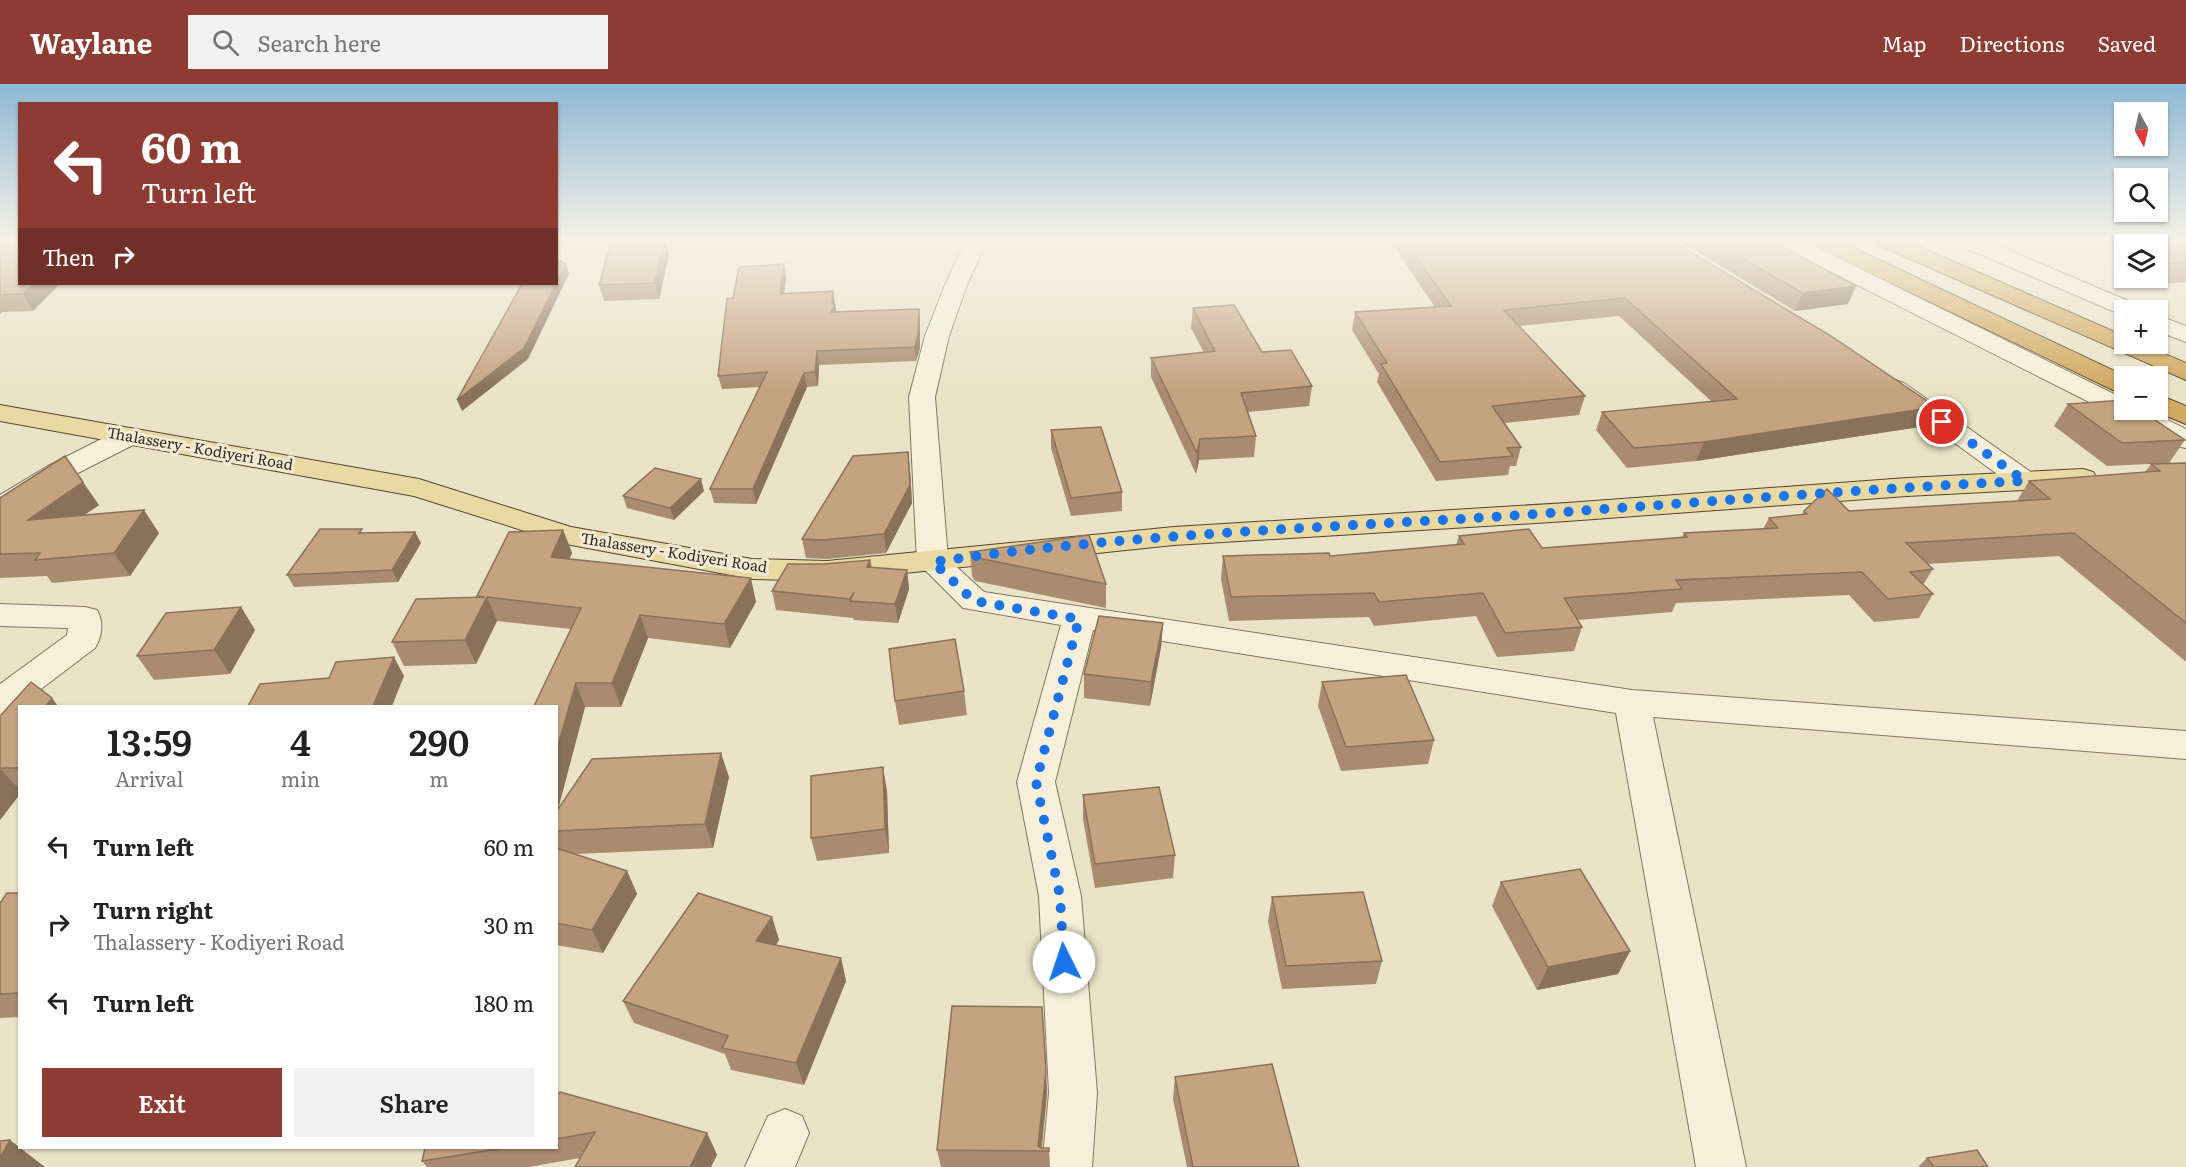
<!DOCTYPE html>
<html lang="en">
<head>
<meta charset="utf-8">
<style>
	body { margin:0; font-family:Literata,serif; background:#f2f2f2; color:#222; height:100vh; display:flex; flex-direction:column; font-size:22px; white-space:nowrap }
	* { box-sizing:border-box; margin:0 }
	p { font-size:20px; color:#767676 }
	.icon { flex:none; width:33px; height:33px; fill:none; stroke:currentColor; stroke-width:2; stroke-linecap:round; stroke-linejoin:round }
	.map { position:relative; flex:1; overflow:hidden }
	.details { position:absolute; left:18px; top:621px; width:540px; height:444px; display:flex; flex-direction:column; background:#fff; border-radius:0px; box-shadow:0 2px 4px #0004 }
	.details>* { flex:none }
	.guide { position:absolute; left:18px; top:18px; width:540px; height:183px; border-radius:0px; box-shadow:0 2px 4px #0004; background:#8e3b34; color:#fff; overflow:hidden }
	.needle { width:39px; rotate:172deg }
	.controls { position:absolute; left:2114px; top:18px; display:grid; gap:12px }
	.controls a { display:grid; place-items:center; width:54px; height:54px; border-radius:0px; background:#fff; box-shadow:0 2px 4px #0004; font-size:30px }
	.pin { position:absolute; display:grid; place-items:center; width:51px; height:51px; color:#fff; margin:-26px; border:3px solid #fff; border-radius:50%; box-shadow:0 2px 6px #0007 }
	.me { position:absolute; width:66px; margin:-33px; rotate:356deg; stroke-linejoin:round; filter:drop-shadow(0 0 4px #0008) }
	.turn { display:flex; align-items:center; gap:21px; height:126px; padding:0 24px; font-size:27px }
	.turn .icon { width:78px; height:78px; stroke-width:2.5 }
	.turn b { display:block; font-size:42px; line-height:51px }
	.then { display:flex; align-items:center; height:57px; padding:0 24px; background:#0003; gap:12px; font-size:22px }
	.eta { display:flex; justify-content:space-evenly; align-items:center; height:102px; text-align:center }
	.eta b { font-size:36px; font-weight:600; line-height:42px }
	.action { display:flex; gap:12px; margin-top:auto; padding:12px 24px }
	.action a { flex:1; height:69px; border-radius:0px; background:#8e3b34; color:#fff; font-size:24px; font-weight:600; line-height:69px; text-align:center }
	.action a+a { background:#f2f2f2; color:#222 }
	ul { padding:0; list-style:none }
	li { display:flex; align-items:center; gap:18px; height:78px; padding:0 24px }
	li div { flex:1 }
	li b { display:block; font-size:22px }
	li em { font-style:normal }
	header { display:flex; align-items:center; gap:36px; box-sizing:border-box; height:84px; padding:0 30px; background:#8e3b34; color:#fff }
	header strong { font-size:28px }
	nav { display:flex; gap:33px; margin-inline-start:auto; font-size:21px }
	.search { width:420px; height:54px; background:#f2f2f2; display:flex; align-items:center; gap:15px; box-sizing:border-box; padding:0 21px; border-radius:0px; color:#767676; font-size:22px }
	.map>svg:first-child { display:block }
</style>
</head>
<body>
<header>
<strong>Waylane</strong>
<div class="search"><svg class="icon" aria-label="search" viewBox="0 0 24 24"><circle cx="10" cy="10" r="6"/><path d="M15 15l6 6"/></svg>Search here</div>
<nav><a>Map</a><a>Directions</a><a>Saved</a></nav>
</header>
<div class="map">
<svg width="2186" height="1083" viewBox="0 0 2186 1083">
	<rect width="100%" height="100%" fill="#eae3c7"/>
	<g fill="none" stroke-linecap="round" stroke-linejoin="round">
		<!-- minor casing -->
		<g stroke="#84755e" stroke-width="2">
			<path id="minor" d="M969,155H991L982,168L967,201L949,252L935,313L948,475L984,508L1632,606L2186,647V675L1653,633L1746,1083H1696L1616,629L1093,546L1055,698L1081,812L1097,1009L1092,1083H1042L1049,1009L1039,812L1017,698L1061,541L963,524L917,478L909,313L925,252L945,201L960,168Z
				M1773,155H1800L2124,315V326H2147L2186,345V364L2176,362L2128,337L2125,333L2115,331L1776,160Z
				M1953,155H1982L2138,221L2142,226H2124V232L2122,231L1956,160Z
				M2157,231L2186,242V258L2157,247Z
				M1895,296L1904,299L2035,391L2039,397L2035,403L2025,406L2015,403L1886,309L1882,304L1886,299Z
				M129,344L139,346L143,352L139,358L68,394L10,430L0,433V411L48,382L119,346Z
				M0,520L85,523L97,526C104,538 102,553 95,564L12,627L0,631V600L67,551L68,544L0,542Z
				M785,1025L802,1032L809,1049L795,1083H745L768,1032Z"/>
		</g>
		<!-- major casing -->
		<g stroke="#534432" stroke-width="2">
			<path id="major" d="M0,321L419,395L571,443L752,475L827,477L1174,443L1567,419L1907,394L2083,385L2093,388L2097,394L2093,400L2083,403L1907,412L1567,437L1174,461L827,497L752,495L566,460L414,412L0,337Z"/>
		</g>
		<!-- highway casing -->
		<g stroke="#534432" stroke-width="2">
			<path id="highway" d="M1807,155H1835L2125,292L2124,310L2115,307L1810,160Z
				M1873,155H1902L2124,252V260H2142L2186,279V296L1876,160Z
				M2157,310L2186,322V340L2152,326H2157Z"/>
		</g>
		<!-- minor -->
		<use href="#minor" fill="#f6f0da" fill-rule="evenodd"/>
		<!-- major -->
		<use href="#major" fill="#e9d9a3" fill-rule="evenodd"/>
		<!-- highway -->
		<use href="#highway" fill="#d1a960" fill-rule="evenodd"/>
	</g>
	<!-- wall -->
	<path fill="#a98c6f" d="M0,155L33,227L2,228L0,230Z
		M665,155L669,171L659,215L604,217L599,201Z
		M1378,155H1669L1926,342L1696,377L1627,384L1596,346L1602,328L1711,317L1619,232L1519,242L1585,312L1579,331L1505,339L1521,363L1516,382H1510L1508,391L1436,397L1377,298L1379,290L1352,246L1355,228L1435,223L1391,158L1380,159Z
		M1676,155H1769L1848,220L1795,227Z
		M2186,155V198L2118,202L2115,186L2124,171V194H2157V160Z
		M786,193L784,209L833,207L836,228L919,225L920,238V264L916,277L819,281L818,302L807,303L756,420L714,419L710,405L760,303L722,305L718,292L733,214Z
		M1193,224L1262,268L1312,302L1309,322L1248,328L1256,352L1254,373L1199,376L1196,390L1151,293V274L1204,269L1191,244Z
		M2068,320L2185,356L2169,379L2107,382L2054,342Z
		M1051,346L1122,408V427L1071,432L1051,364Z
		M2186,379V577H2185L2059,472L1927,480L1933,485L1923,501L1933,510L1919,534L1874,538L1849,511L1676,519L1672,528L1578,536L1582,543L1574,567L1497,573L1476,532L1374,542L1369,533L1229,537L1221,495L1223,472H1330L1456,461L1459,452L1542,464L1682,454L1684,449L1763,445L1769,434L1802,431L1804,427H1849L2017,417L2029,397L2145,388L2151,380Z
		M910,386L912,419L886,469L827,475L806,474L802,455Z
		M704,407L674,436L627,424L623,412Z
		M0,414L99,421L84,431L159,449L130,492L52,499L47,492L0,494Z
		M563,446L572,469L569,475L756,518L730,564L648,554L621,623H585L558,726L729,693L713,764L575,770L627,787L637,810L603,869L556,861V622L571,545L497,537L476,580L404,582L392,558L477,513V512Z
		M415,448L421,459L398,498L294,503L287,491L364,449Z
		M970,468L1106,500V524L975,497L972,492Z
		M870,476L872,484L907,486L909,505L898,539L854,536L853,534L776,526L772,507L824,480Z
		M241,523L255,546L230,590L154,596L137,572Z
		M1163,539L1161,563L1150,622L1084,614V590Z
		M1322,598L1434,656L1428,680L1341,687L1318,622Z
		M964,607L967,631L899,641L895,617Z
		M20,622V710L0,736V632Z
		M887,707L889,769L817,777L811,754Z
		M1083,711L1175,771L1173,794L1095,804L1083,735Z
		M1501,798L1630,867L1618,890L1537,906L1492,822Z
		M20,809V933L0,934V819Z
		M1272,813L1382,877L1376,900L1282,905L1268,837Z
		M772,833L779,856L776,861L841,874L846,897L804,1001L731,986L725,970L634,939L623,917Z
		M1042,923L1047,1009L1042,1064H1049L1050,1083H941L937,1066Z
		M1175,993L1299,1083H1187L1173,1015Z
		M556,1012L707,1049L717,1071L580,1074L529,1083H427L422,1077L425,1064H556Z
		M1927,1074L1988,1083H1918Z"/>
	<!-- shaded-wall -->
	<path fill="#8a725a" d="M665,155L669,171L659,215L655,199Z
		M566,180L569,190L528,275L462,327L457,316Z
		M784,180L786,193L783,223L780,210Z
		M33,200H60L33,227L23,210Z
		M1856,202L1848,220L1795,227L1802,209Z
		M833,207L837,234L831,228Z
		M919,225L920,238V264L916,277L915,263Z
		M817,267L819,281L818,302L815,288Z
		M804,289L807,303L756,420L753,405Z
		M1936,323L1926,342L1696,377L1704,358Z
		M1200,355L1199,376L1196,390L1197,369Z
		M908,368L910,386L912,419L886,469L884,450Z
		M701,395L704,407L674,436L670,424Z
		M83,398L99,421L44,459L28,436Z
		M144,426L159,449L130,492L114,469Z
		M563,446L572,469L560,496L551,473Z
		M415,448L421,459L398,498L392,486Z
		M870,476L873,494L867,483Z
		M907,486L909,505L898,539L895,520Z
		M751,494L756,518L730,564L724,540Z
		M487,513L497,537L476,580L465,556Z
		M241,523L255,546L230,590L214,566Z
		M640,531L648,554L621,623L612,599Z
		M1163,539L1161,563L1150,622L1151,598Z
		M394,573L404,592L392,622H373Z
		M576,599L585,623L557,728L556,668Z
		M52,614L58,622H46Z
		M721,669L729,693L713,764L705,740Z
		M883,683L887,707L889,769L885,745Z
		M0,684L20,706V710L0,736Z
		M627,787L637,810L603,869L592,846Z
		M772,833L779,856L764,880L756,857Z
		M1630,867L1618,890L1537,906L1548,883Z
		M841,874L846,897L804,1001L796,979Z
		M1046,987L1047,1009L1041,1067L1038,1062Z
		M707,1049L717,1071L711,1083H690Z
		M10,1056L45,1083H0V1074Z"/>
	<!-- building -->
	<path fill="#c5a381" stroke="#8a725a" stroke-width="1.5" d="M0,155H20V200H33L23,210L0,211Z
		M665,155L655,199L599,201L611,159Z
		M1403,155H1669L1831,252L1936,323L1704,358L1634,364L1602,328L1737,315L1625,214L1504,226L1585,312L1492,322L1521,363L1507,364L1513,372L1440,378L1381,280L1387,279L1355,228L1451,222Z
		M1710,155H1769L1856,202L1802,209Z
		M2167,155H2186V178L2157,180V160H2147Z
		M556,175L566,180L556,199Z
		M784,180L780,210L833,207L832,219L835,221L831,228L919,225L918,250L915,263L817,267L815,288L804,289L753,405H710L767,288L718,292L727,215L733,214L739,183Z
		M522,200H556L524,264L457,316Z
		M1234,221L1262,268L1291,266L1312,302L1241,309L1256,352L1200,355L1197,369L1151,274L1215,267L1193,224Z
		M2124,316V326H2140L2185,356L2122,359L2068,320Z
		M1101,343L1122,408L1071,414L1051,346Z
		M908,368L910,401L884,450L823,456L802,455L853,372Z
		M65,372L83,398L28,436L144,426L114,469L35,476L40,469L0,470V414Z
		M2186,379V539L2074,449L1906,459L1933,485L1910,488L1933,510L1888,515L1862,488L1676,496L1682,505L1564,514L1582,543L1505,549L1483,509L1379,518L1374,509L1231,513L1223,472L1329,469L1330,472L1464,460L1459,452L1529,445L1542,464L1687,453L1684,449L1778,444L1769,434L1807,430L1804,427L1827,405L1849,427L2050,415L2029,397L2160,387L2151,380Z
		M655,384L701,395L670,424L623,412Z
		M320,445H362L359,449L415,448L392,486L287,491Z
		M563,446L551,473L751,494L724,540L640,531L612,599H576L556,668V622H534L581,524L487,513L465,556L392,558L416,515L485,513L477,512L509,448Z
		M1089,451L1106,500L973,473L970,468Z
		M870,476L867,483L907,486L895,520L850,517L854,508L850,515L772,507L788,480H824Z
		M241,523L214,566L137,572L166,529Z
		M1099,532L1163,539L1151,598L1084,590Z
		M955,555L964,607L895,617L889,565Z
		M394,573L373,622H248L260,600L329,594L336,578Z
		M1406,591L1434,656L1346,663L1322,598Z
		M31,598L52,614L46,622H20V684H0V632Z
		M721,669L705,740L556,747V728L592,675Z
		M883,683L885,745L811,754V692Z
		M1159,703L1175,771L1095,780L1083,711Z
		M556,764L627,787L592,846L556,839Z
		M1580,785L1630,867L1548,883L1501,798Z
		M1363,808L1382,877L1286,882L1272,813Z
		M7,809H20V909L0,910V819Z
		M698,809L772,833L756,857L841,874L796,979L722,964L728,952L623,917Z
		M952,922L1042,923L1046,987L1038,1062L1041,1064H1049V1067L937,1066Z
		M1272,980L1299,1083H1193L1175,993Z
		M560,1008L707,1049L690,1083H575L595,1048L556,1055V1012Z
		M10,1056L0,1074V1057Z
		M425,1064H504L422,1077Z
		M1977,1066L1988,1083H1934L1927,1074Z"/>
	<!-- sky -->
	<linearGradient id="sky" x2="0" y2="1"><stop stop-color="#8eb8d6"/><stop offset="0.51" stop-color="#f6f2e6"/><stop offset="1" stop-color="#f6f2e6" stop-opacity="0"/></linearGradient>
	<rect width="2186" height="306" fill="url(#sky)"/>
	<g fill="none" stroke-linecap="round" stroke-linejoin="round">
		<!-- route -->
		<path stroke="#1a73e8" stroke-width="10" stroke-dasharray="0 18" d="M1064,878L1060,812L1036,698L1079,535L974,517L933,478C1112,452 1295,445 1476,434C1659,422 1842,406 2025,397L1942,338"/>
	</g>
	<g text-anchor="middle" stroke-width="6" stroke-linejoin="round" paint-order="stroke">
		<!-- street labels -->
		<g font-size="15" fill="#362d20" stroke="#f2ecd6">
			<text transform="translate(200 365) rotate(10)" y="5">Thalassery - Kodiyeri Road</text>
			<text transform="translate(674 469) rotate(9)" y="5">Thalassery - Kodiyeri Road</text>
		</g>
	</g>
</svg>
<div class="controls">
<a><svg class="needle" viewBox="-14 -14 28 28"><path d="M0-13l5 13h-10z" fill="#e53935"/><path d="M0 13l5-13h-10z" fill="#767676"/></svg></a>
<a><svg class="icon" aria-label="search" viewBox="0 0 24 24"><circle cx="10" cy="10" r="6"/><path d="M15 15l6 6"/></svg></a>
<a><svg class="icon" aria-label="layers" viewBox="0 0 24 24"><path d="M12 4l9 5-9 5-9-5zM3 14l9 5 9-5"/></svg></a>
<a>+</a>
<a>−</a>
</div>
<div class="pin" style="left:1942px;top:338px;background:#d93025"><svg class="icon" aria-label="arrive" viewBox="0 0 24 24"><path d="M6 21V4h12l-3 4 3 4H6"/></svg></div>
<svg class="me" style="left:1064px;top:878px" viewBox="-20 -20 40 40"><circle r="19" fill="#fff"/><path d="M0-13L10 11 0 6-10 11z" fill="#1a73e8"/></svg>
<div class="guide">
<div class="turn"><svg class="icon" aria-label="left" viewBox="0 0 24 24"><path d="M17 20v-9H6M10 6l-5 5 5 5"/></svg><div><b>60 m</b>Turn left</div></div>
<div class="then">Then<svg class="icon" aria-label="right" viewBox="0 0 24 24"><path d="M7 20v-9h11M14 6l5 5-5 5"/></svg></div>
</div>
<section class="details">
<div class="eta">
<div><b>13:59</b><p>Arrival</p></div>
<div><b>4</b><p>min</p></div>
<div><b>290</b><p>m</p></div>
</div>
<ul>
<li><svg class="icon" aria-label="left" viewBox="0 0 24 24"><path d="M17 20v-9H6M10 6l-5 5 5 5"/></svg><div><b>Turn left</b></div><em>60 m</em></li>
<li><svg class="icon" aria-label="right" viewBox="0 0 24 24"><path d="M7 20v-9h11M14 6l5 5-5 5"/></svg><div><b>Turn right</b><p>Thalassery - Kodiyeri Road</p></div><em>30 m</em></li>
<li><svg class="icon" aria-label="left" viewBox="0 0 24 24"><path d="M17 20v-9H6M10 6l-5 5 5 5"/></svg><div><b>Turn left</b></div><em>180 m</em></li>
</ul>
<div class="action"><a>Exit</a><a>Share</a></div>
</section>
</div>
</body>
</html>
